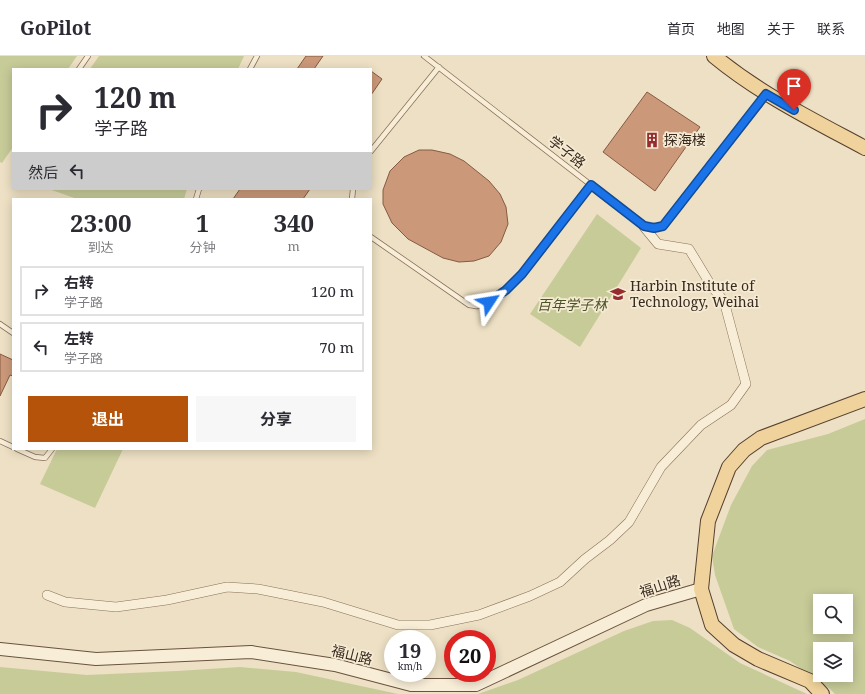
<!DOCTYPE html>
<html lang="zh">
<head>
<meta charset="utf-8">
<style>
	body { margin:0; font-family:"Noto Serif","Noto Sans SC",serif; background:#f7f7f7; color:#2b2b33; height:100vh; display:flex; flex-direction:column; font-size:15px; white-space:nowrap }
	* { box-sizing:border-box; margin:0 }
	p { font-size:13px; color:#7c7c81 }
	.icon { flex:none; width:22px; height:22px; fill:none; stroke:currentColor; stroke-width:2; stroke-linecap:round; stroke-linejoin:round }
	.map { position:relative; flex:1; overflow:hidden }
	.drawer { position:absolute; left:12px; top:142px; width:360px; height:252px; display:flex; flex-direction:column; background:#fff; border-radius:0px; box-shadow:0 2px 10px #0003 }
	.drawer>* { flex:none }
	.guide { position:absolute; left:12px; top:12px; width:360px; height:122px; border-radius:0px; box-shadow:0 2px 10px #0003; background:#fff; color:#2b2b33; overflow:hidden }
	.buttons { position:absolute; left:813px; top:538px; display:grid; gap:8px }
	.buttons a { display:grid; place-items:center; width:40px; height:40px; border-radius:0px; background:#fff; box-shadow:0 2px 10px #0003; font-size:20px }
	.speed { position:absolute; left:384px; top:574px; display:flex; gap:8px; font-size:20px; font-weight:700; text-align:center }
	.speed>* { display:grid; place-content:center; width:52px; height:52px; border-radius:50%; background:#fff; box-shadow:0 2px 10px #0003; line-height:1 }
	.speed small { font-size:10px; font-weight:400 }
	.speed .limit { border:6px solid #d22; background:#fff; color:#111 }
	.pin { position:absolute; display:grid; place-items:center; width:34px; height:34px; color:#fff; margin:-41px -17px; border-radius:50% 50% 50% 0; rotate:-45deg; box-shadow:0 0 4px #0007 }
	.pin .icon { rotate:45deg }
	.me { position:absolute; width:44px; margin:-22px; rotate:57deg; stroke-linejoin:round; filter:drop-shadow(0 0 3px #0008) }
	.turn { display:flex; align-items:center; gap:14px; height:84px; padding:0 16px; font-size:18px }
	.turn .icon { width:52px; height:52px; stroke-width:2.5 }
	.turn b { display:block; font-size:28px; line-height:34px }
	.then { display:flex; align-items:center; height:38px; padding:0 16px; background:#0003; gap:8px; font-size:15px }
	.eta { display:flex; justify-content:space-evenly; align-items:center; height:68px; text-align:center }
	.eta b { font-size:24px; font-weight:700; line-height:28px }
	.button { display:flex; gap:8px; margin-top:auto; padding:8px 16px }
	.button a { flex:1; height:46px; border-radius:0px; background:#b45309; color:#fff; font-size:16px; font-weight:700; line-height:46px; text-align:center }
	.button a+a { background:#f7f7f7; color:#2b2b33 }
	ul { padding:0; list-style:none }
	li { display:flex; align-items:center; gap:12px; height:50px; margin:0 8px 6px; padding:0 8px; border:2px solid #e1e1e2; border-radius:0px }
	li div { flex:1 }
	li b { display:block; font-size:15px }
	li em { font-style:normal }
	header { display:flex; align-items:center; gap:24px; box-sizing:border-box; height:56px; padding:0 20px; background:#fff; border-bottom:1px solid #e1e1e2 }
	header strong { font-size:19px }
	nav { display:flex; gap:22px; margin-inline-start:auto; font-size:14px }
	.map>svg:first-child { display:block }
</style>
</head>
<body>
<header>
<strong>GoPilot</strong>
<nav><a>首页</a><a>地图</a><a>关于</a><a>联系</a></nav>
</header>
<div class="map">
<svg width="865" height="638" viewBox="0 0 865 638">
	<rect width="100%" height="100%" fill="#ede0c4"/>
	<!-- green -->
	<path fill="#c7cb98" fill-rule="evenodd" d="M0,0H77L68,13H13V91L2,107L0,106Z
		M99,0H244L238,13H90Z
		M49,133H187L184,143H77Z
		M597,158L641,192L580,291L530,258Z
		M865,363V638H835L830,633L790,605L758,591L734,573L715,519L712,500L731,449L752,410L767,394L828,378ZM820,545H846V571H820ZM820,593H846V619H820Z
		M57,393H123L95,452L40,428Z
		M672,564L690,572L740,607L807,638H478L518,624L624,575L653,565Z
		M0,611L87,619L177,615L240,611L296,616L398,638H0Z"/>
	<!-- building -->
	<path fill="#cb997a" stroke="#865a41" d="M306,0H323L314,13H297Z
		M371,15L382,23L371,39Z
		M647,36L700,71L655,135L603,96Z
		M419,94H432L450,98L464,105L489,125L500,138L506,151L508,168L501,186L489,200L474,205L459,206L443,202L408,183L392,167L383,148V134L390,115L404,101Z
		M240,133H310L303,143H233Z
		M0,298L13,304V320L10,319L0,340Z"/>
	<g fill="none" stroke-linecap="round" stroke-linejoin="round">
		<!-- lane casing -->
		<g stroke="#88715b" stroke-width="6">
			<path id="lane" d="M424,0L644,170L654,172L663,170L766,38
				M79,13L88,0
				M250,13L257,0
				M371,95L439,11
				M196,143L199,133
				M352,143L353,133
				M371,181L469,249C472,249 476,251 478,250C509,247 571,155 591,129
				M0,268L13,277
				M0,385L13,391
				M17,393L35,401L45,402L52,393"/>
		</g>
		<!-- street casing -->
		<g stroke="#88715b" stroke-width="10">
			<path id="street" d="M47,539L65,546L116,551L167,544L227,531L258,533L323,546L398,569H430L479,559L530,540L560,526L585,503L610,484L629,466L661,411L701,369L731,349L746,328L724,245L712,231L689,193L658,188L644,171"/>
		</g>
		<!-- secondary casing -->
		<g stroke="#69523e" stroke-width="14">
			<path id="secondary" d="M0,593L96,603L251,596L335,609L411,629H476L646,549L701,533"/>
		</g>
		<!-- primary casing -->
		<g stroke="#553f2f" stroke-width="16">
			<path id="primary" d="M714,0C760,38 813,64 865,92
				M822,638L810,625L758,603L734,589L712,569L701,533L708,465L729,411L744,394L761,382L865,343"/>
		</g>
		<!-- lane -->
		<use href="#lane" stroke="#f8edd7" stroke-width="4.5"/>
		<!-- street -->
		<use href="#street" stroke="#f8edd7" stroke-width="9"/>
		<!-- secondary -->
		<use href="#secondary" stroke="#f8edd7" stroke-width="12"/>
		<!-- primary -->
		<use href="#primary" stroke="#f0d39c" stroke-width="14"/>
	</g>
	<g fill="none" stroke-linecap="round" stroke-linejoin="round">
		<!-- route casing -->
		<g stroke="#114b97" stroke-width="10">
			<path id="route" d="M489,246L506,234L522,218L591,129L644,170L654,172L663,170L766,38L794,54"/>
		</g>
		<!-- route -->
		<use href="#route" stroke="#1a73e8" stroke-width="7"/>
	</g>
	<!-- icons -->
	<defs>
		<g id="building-bare" transform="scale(1.2)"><path d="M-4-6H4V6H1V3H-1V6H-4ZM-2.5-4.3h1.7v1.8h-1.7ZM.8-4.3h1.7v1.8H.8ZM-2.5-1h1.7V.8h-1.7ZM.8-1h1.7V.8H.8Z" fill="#962b30" stroke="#f5ead3" stroke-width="2.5" paint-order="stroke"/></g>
		<g id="university-bare" transform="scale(1.2)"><path d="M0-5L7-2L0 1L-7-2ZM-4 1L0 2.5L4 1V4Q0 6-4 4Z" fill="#962b30" stroke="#f5ead3" stroke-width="2.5" paint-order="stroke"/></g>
	</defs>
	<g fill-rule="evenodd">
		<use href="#building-bare" x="652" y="84"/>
		<use href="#university-bare" x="618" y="238"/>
	</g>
	<g text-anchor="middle" stroke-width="3.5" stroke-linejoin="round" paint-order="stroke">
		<!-- poi labels -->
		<g font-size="14" fill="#382a1e" stroke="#f5ead3" text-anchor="start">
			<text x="664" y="89">探海楼</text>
			<text x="630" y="235">Harbin Institute of<tspan x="630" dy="16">Technology, Weihai</tspan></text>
		</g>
		<!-- street labels -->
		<g font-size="14" fill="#382a1e" stroke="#f5ead3">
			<text transform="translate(567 96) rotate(38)" y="5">学子路</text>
			<text transform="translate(660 530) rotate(-18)" y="5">福山路</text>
			<text transform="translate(352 599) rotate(14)" y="5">福山路</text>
		</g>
		<!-- park labels -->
		<g font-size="14" font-style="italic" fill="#4a5425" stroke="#f5ead3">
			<text x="572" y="254">百年学子林</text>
		</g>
	</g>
</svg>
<div class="buttons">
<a><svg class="icon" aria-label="search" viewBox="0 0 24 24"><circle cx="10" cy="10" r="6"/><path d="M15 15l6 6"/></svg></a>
<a><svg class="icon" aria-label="layers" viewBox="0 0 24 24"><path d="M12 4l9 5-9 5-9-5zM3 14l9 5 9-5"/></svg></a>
</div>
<div class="speed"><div>19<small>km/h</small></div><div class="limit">20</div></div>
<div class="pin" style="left:794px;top:54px;background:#d93025"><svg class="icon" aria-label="arrive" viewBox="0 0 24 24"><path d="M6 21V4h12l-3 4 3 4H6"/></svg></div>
<svg class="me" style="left:489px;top:246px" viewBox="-20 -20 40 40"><path d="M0-17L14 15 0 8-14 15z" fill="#1a73e8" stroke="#fff" stroke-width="4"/></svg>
<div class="guide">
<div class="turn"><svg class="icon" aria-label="right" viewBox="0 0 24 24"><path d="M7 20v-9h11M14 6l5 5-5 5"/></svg><div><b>120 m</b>学子路</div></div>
<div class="then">然后<svg class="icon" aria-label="left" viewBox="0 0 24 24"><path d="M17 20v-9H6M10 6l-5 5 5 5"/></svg></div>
</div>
<section class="drawer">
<div class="eta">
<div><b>23:00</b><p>到达</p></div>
<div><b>1</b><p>分钟</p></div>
<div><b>340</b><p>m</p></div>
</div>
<ul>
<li><svg class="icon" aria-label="right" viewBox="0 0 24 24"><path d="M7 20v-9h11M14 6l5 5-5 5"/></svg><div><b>右转</b><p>学子路</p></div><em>120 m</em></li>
<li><svg class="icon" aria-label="left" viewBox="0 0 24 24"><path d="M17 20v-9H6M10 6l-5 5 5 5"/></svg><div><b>左转</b><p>学子路</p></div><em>70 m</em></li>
</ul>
<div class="button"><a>退出</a><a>分享</a></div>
</section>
</div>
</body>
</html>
